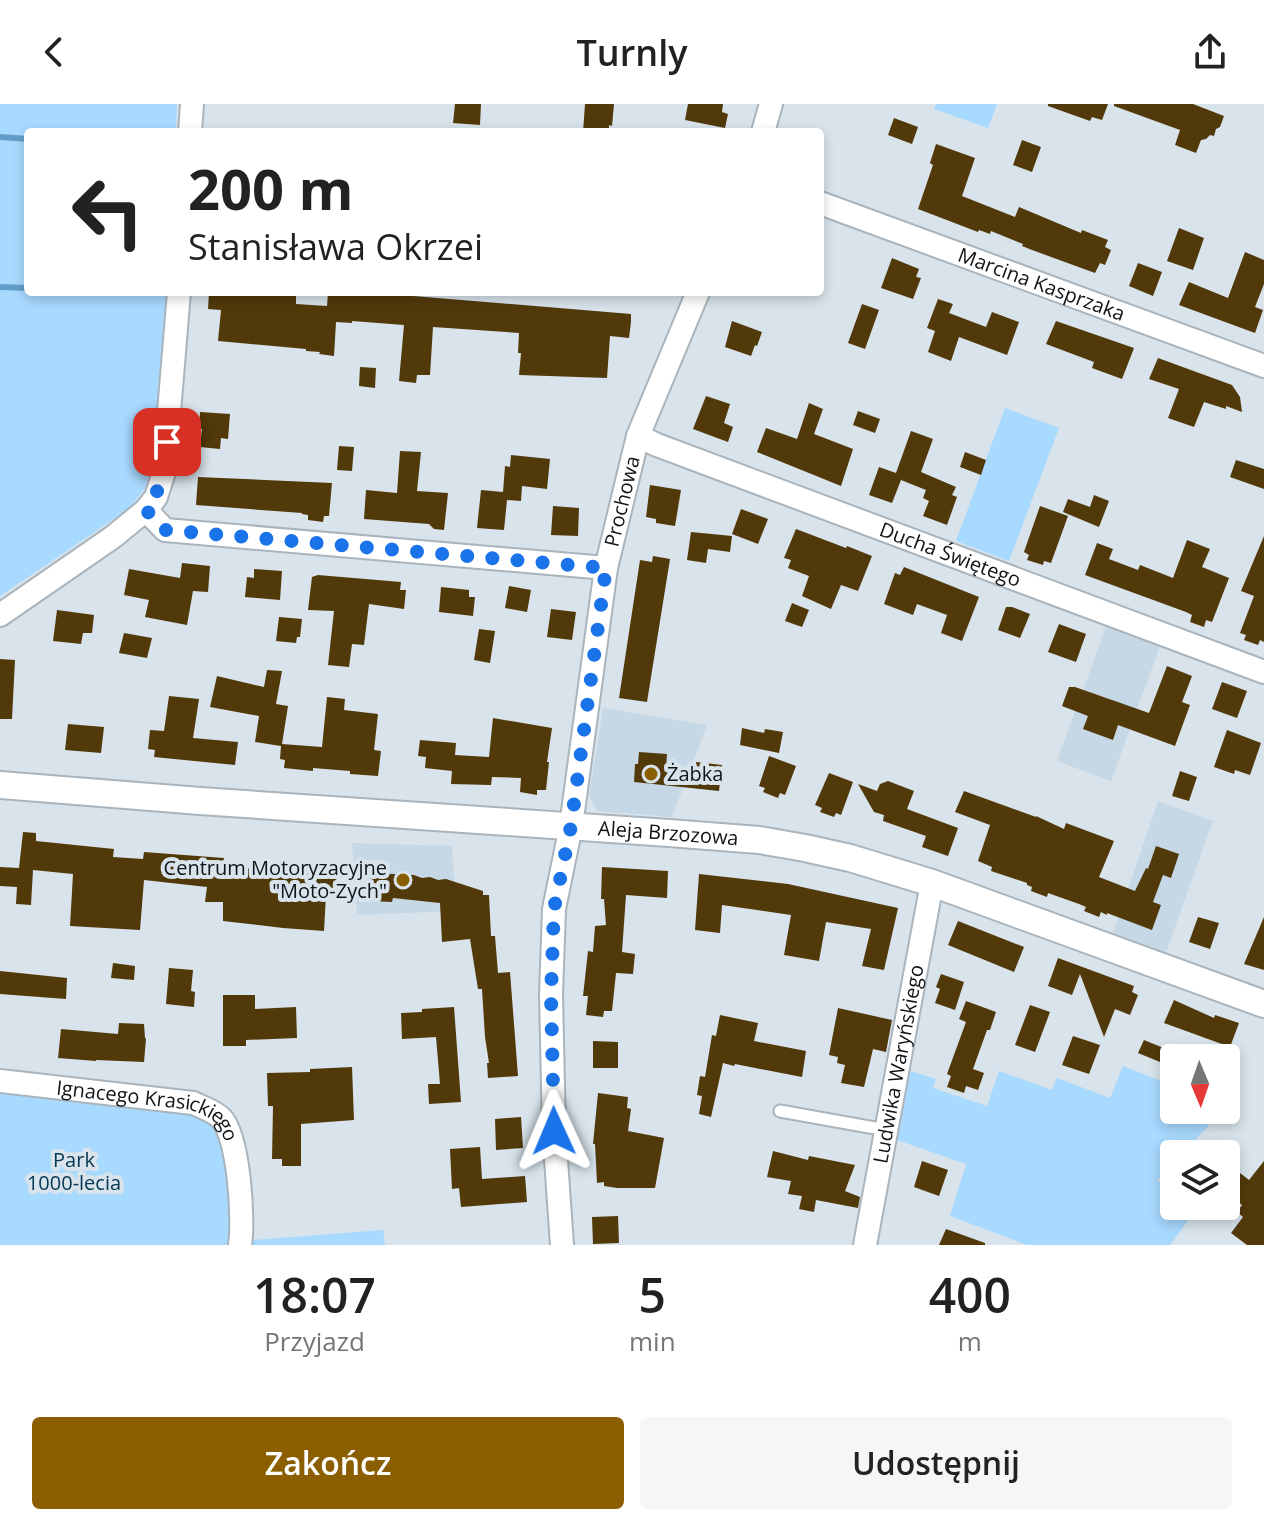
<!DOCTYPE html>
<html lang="pl">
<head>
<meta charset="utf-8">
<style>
	body { margin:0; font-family:"Open Sans",sans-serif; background:#f6f6f6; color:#222; height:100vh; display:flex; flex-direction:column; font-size:30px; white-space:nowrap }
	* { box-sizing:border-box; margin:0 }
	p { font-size:26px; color:#767676 }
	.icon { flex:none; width:44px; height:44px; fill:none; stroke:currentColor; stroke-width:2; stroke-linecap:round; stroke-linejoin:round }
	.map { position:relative; height:1141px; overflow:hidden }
	.drawer { display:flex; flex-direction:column; background:#fff; flex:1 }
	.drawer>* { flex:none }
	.banner { position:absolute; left:24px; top:24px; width:800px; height:168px; border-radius:8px; box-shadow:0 4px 12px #0003; background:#fff; color:#222; overflow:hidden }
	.needle { width:52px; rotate:178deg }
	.buttons { position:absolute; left:1160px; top:940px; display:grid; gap:16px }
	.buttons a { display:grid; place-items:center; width:80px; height:80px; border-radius:8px; background:#fff; box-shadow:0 4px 12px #0003; font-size:40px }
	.pin { position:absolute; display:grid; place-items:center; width:68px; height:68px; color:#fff; margin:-34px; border-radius:16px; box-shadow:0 4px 12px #0006 }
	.me { position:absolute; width:88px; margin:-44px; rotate:359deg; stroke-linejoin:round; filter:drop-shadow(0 0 6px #0008) }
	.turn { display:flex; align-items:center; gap:28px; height:168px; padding:0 32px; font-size:36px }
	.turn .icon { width:104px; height:104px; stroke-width:2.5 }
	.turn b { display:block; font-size:56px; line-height:68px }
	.eta { display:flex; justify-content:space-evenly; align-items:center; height:136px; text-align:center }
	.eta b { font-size:48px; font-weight:600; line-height:56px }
	.button { display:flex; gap:16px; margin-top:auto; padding:16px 32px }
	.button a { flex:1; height:92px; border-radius:8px; background:#8b5f01; color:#fff; font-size:32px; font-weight:600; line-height:92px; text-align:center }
	.button a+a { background:#f6f6f6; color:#222 }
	header { display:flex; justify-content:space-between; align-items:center; height:104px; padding:0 32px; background:#fff; font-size:36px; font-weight:600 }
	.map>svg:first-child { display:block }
</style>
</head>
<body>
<header><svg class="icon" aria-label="back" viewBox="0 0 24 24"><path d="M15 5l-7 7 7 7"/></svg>Turnly<svg class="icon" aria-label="share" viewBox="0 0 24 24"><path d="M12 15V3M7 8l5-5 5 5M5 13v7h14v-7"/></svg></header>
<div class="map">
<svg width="1264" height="1141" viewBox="0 0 1264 1141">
	<rect width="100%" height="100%" fill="#d8e3eb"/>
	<!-- built -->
	<path fill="#c6d8e6" d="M1106,523L1160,542L1111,677L1057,657Z
		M603,604L707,621L672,713L597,707L589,691Z
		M1158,697L1213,717L1166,848L1113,829Z
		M352,739L452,742L456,807L357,811Z"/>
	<!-- green -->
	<path fill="#a8d9fe" d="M0,0H177L176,28H28V188H167L153,352L145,384L130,404L0,492Z
		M936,0H997L988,24L934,5Z
		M1005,304L1059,324L1009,457L956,437Z
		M1123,962L1174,982V1006H1223L1182,1050H1174V1058L1157,1076L1174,1090V1102H1191L1196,1106L1170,1141H1027L950,1112L966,1060L897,1036L910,967L936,975L933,984L987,1002L999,967L1052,986L1057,974L1110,994Z
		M0,985L185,1008C197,1013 209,1017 216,1029C233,1056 232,1110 233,1141H0Z
		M383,1126L385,1141H252L253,1136Z"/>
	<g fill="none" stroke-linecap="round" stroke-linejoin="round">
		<!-- stream -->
		<path stroke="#649ec8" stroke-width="6" d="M0,33L28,35
			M0,183L28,184"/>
	</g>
	<!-- building -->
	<path fill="#52390a" d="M455,0H481L480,21L453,19Z
		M585,0H614L612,22L609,21V28H583Z
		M688,0H723L722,8L728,10L725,24L685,16Z
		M1048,0H1108L1102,16L1092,13L1090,17L1048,2Z
		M1114,0H1193L1224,12L1220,23L1216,25L1214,32L1210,31L1206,35L1201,36L1196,49L1175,41L1180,26L1114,2Z
		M894,14L918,23L912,40L888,31Z
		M1022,36L1041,43L1032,68L1013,61Z
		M936,40L975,54L962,92L1015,113L1019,103L1081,129L1082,126L1108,136L1105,143L1111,146L1105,161L1100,159L1095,169L1032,146L1022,142L1023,140L991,127L990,130L979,126L978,128L918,105L933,61L930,59Z
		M1179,124L1204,134L1193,166L1167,157Z
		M1245,148L1264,156V180L1255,203L1263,206L1255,229L1179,201L1189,178L1228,194Z
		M892,154L919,165L916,173L921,174L913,195L881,184Z
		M1138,159L1162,168L1153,192L1129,182Z
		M209,188H296V200L327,202L328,188L413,192L631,210V218L629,234L610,232L607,274L519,271L521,249H518L519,229L433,223L430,271H417L416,279L399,277L404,221L352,217V219L336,218L334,252L319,250L320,248L306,247V245L218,237L221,206L208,205Z
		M938,195L953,200L949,209L986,223L992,208L1019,218L1007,251L959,233L951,257L928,248L935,227L927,224Z
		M862,200L879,206L865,245L848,239Z
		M732,217L762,228L757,242L755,241L751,252L725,243Z
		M1056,217L1134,244L1122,275L1092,264L1094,258L1046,240Z
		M1158,254L1232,281L1240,293L1242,308L1226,302V305L1204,298L1194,323L1168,314L1179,285L1149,275Z
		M360,263L376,264L375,284L359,282Z
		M706,292L730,300L724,319L733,323L728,338L693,325Z
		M809,299L823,305L814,330L853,345L841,382L757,348L766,324L797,335Z
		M858,307L880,315L875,329L853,321Z
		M200,308L230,310L228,335L221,334L220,345L200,343L202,325L199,324Z
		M911,327L933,335L921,368L956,383L952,391L957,393L947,421L923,412L929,397L923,394L926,386L901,376L892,399L869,391L879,363L896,369Z
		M339,342L354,343L352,367L337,366Z
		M400,347L421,348L417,387L448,389L444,426L434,425L429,420L364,415L366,386L397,389Z
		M965,348L986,356L981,371L960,363Z
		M511,351L550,355L547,385L522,382L521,397L507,396L504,426L477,424L481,386L503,388L505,362L510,363Z
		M1236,356L1264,365V385L1230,373Z
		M198,373L332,379L329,412H324L323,418L308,416V411L302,410V409L196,401Z
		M650,381L681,386L675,422L656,419V415L646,413Z
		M1094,391L1109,397L1099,423L1063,408L1068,395L1090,403Z
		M553,402L579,404L578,432L551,431Z
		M1040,402L1068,412L1051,459L1044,457L1043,461L1027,456L1029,451L1024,448Z
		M741,405L768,415L758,440L732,430Z
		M796,425L846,444L847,442L872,452L858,487L841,481L831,505L802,492L809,472L788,464L791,456L784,454Z
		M691,428L732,432L730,448L708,445L706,459L687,456Z
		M1264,432V538L1260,536L1258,541L1244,536L1246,531L1240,529L1254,492L1241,487Z
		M1187,436L1210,445L1202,463L1229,474L1212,518L1206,516L1204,523L1190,518L1192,511L1186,508L1085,471L1097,439L1113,445L1109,455L1138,466L1140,461L1173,474Z
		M653,452L670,455L647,598L619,594L640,456L652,458Z
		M182,459L210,462L208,488L193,487L187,521L145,513L149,496L124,491L129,465L180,474Z
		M904,463L979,493L962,537L941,529L947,511L917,500L913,511L884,500L895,469L900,471Z
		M254,465L282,467L280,496L245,493L247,473L254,474Z
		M318,471L401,478L400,486H406L404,505L369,500L364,541L352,540L349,563L328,561L334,507L308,506L312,473Z
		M509,482L531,486L527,508L505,504Z
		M441,483L469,486V493H475L473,512L439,508Z
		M792,499L809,506L802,523L785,517Z
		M1006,503H1012L1030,510L1020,534L998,526Z
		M551,505L576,508L572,536L547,533Z
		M57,506L94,511L92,529H83L81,540L53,537Z
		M279,513L302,515L300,533H297L296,539L276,537Z
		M1059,520L1086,530L1076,558L1048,548Z
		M479,525L495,527L490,559L474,556Z
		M124,529L152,534L147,554L119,549Z
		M0,555L15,556L12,615H0Z
		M1167,562L1192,572L1182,598L1190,601L1175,642L1118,621L1113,636L1083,625L1088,612L1062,602L1069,583H1075L1149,609Z
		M267,566L282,567L276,600L288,602L282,640L322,643L327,593L345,595L344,606L378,610L374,646L381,647L378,672L350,670V667L313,664V667L284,664L285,656L280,655L281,642L255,638L259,612L210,603L217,572L264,583Z
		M1222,578L1247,587L1237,614L1212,605Z
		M169,592L199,595L193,634L238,638L235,661L154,653L155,646L148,645L150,626L164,627Z
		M493,614L552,624L547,658H549L546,686H537V691L520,688L521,674L492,673L491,681L451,680L452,667L425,664L426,653L418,652L420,636L456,639L455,651L489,653Z
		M68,620L104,623L101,649L65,646Z
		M742,624L764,629L765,625L783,628L779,649L740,641Z
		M1227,626L1261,639L1250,671L1235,666L1234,670L1214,663Z
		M639,648L667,650L666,663L696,665V658L722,661L719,687L634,678L635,660H638Z
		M769,652L796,662L785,691L780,689L778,694L763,688L765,684L759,682Z
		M1180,667L1197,673L1189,697L1172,692Z
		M829,669L853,678L841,711L836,709L834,713L820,708L822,704L815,701Z
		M888,677L914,687L907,705L958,724L948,752L922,743L926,732L883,717L884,711L874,708L858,680L877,687L880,680Z
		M964,687L1036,713V712L1064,725L1066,719L1114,737L1099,773L1135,787L1146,764L1148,765L1156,742L1179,750L1171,774L1163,771L1153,798L1161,801L1152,826L1107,809V811L1101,808L1099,813L1084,807L1086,803L1079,800L1048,789L1047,793L1031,787L1032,783L1027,781V779L991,767L992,763L978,757L990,721L955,708Z
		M23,728L36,729V737L114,745L113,753L143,755L144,748L224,754L223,762L254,765L255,758L337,766L335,792L326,791L324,827L283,824L223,817V798H205L207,783L144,776L140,826L70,822L73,770L33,766L31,801L16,800L17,783L0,782V763L19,764Z
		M602,763L668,767L667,794L626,791L622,848L635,850L633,870L616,869L612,907H604L603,913L586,911L588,892H583L588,847L593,848L595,822L606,821L604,795H601Z
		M371,769L414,771L422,774L430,773L438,776L446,775L483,787V791H489L491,832H495L498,869L510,868L518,972L488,974L487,959H489L485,933L482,885H478L470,835L442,838L440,799L393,794L392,798L372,797V787L369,786Z
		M699,770L788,780L898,804L884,866L862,862L871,825L826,818L819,857L784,851L791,811L722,801L720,829L695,826Z
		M1198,813L1219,819L1210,845L1189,838Z
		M1264,813V866L1244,860Z
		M958,817L1024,843L1014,868L948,841Z
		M1058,854L1134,882L1132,888L1138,891L1130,911L1115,905L1104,933L1080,870L1072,891L1048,882Z
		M113,859L135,862L134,876L111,874Z
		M169,864L193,866L191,887L195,888L194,903L166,900Z
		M0,867L67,874L66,895L0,890Z
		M941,870L964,878L955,906L935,899L940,885L936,883Z
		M223,891H255V905L296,903L297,934L246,936V942H223Z
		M1174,896L1214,914L1215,911L1239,919L1230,943L1164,919Z
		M966,897L996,908L990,926H987L973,965L984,969L978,986L966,982L964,989L947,983L951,972L947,970L966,918L959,915Z
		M1030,901L1050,908L1035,948L1015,941Z
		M454,903L461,998L429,1000L428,980H440L436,933L402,935L401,909L422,908V905Z
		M838,904L892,916L886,948L873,945L864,983L841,979L845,961L837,959L838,953L829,951Z
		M720,911L758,919L754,937L806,947L802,973L735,960L734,962L723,959L711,1013L699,1010L702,992L697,991L700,972L705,973L712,931L716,932Z
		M119,919L144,920L145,934L146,935L144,958L96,956V957L58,954L61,925L118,930Z
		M1073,932L1100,941L1089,970L1062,961Z
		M1144,936L1166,945L1160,958L1138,949Z
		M593,937L618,938V964H593Z
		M352,963L354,1016L301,1020V1062H282V1055H272L273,1002H268L267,969L310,968V965Z
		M598,989L628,993L627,1004L631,1005L628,1027L664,1034L655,1084H617L604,1082V1078L597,1079L595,1040H593Z
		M521,1013L523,1044L496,1046L495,1015Z
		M480,1043L482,1075L525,1072L527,1098L461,1103L459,1084L452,1085L450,1045Z
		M773,1047L808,1056L809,1052L855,1061L845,1087L860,1093L858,1104L816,1096L814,1108L799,1105L802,1092L788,1090L791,1077L767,1073Z
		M922,1057L948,1066L939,1092L914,1083Z
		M1264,1057V1141H1247L1231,1129L1243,1113L1237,1108L1242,1101L1226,1088V1058L1249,1076Z
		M618,1112L619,1139L593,1140L592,1113Z
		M946,1125L985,1139V1141H939Z"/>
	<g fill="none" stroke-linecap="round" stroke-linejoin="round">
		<!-- service casing -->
		<g stroke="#a9b4bc" stroke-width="15">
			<path id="service" d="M780,1007L886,1026"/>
		</g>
		<!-- minor casing -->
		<g stroke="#a9b4bc" stroke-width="26">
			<g id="minor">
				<path d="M190,28L192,0"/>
				<path d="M763,28L771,0"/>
				<path id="s1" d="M820,99L1264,262"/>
				<path id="s2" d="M638,332L657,341L1264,568"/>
				<path d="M146,406L165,426L606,464"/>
				<path d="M0,511L113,433L146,406L156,393L164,368L179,188"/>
				<path id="s3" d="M0,977L193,999C202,1003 214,1007 221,1014C239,1032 244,1116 240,1141"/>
				<path id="s4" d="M562,1141L554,1027L551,891L554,805L571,722L606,464L638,332L698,188"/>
				<path id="s5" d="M865,1141L932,779"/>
			</g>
		</g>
		<!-- tertiary casing -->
		<g stroke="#a9b4bc" stroke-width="30">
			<g id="tertiary">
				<path id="s6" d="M0,681L200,697L669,729L759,736L805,744L850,754L932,779L1264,900"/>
			</g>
		</g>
		<!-- service -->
		<use href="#service" stroke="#fff" stroke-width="11"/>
		<!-- minor -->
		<use href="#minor" stroke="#fff" stroke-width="22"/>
		<!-- tertiary -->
		<use href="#tertiary" stroke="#fff" stroke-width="26"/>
	</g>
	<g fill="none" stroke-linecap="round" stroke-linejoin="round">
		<!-- route -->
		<path stroke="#1a73e8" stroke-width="14" stroke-dasharray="0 25.2" d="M167,338C165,363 162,385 146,406L165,426L606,464L571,722L554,805L551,891L554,1027"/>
	</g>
	<!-- markers -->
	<g fill="#8b5f01" stroke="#d8e3eb" stroke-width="3">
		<circle cx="651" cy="670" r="8"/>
		<circle cx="403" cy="776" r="8"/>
	</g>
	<g text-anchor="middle" stroke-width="8" stroke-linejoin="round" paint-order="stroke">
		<!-- street labels -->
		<g font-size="20" fill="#101417" stroke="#d8e3eb">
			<text dy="7" stroke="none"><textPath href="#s1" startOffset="236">Marcina Kasprzaka</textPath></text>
			<text dy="7" stroke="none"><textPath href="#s4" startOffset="750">Prochowa</textPath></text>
			<text dy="7" stroke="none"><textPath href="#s2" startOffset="334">Ducha Świętego</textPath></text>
			<text dy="7" stroke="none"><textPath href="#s6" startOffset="670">Aleja Brzozowa</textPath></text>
			<text dy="7" stroke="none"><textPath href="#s5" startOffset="184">Ludwika Waryńskiego</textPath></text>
			<text dy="7" stroke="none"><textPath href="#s3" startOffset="154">Ignacego Krasickiego</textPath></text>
		</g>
		<!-- poi labels -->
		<g font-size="20" fill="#101417" stroke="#d8e3eb" text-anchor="start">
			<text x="667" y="677">Żabka</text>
			<text x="387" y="771" text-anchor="end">Centrum Motoryzacyjne<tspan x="387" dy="23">"Moto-Zych"</tspan></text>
		</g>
		<!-- park labels -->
		<g font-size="20" fill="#063753" stroke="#d8e3eb">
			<text x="74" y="1063">Park<tspan x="74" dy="23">1000-lecia</tspan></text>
		</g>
	</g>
</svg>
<div class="buttons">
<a><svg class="needle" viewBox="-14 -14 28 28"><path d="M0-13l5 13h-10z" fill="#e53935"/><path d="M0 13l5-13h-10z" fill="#767676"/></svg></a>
<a><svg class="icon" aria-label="layers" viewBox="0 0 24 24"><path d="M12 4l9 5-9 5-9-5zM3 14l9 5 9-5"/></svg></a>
</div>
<div class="pin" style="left:167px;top:338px;background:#d93025"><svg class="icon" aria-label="arrive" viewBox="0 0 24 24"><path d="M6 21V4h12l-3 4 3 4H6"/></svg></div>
<svg class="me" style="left:554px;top:1027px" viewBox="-20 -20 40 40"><path d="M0-17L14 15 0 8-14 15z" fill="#1a73e8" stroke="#fff" stroke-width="4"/></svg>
<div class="banner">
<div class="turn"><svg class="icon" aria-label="left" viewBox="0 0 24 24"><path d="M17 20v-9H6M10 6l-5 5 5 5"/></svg><div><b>200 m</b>Stanisława Okrzei</div></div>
</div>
</div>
<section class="drawer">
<div class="eta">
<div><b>18:07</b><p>Przyjazd</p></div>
<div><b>5</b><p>min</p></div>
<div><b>400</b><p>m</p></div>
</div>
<div class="button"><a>Zakończ</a><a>Udostępnij</a></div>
</section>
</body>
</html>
